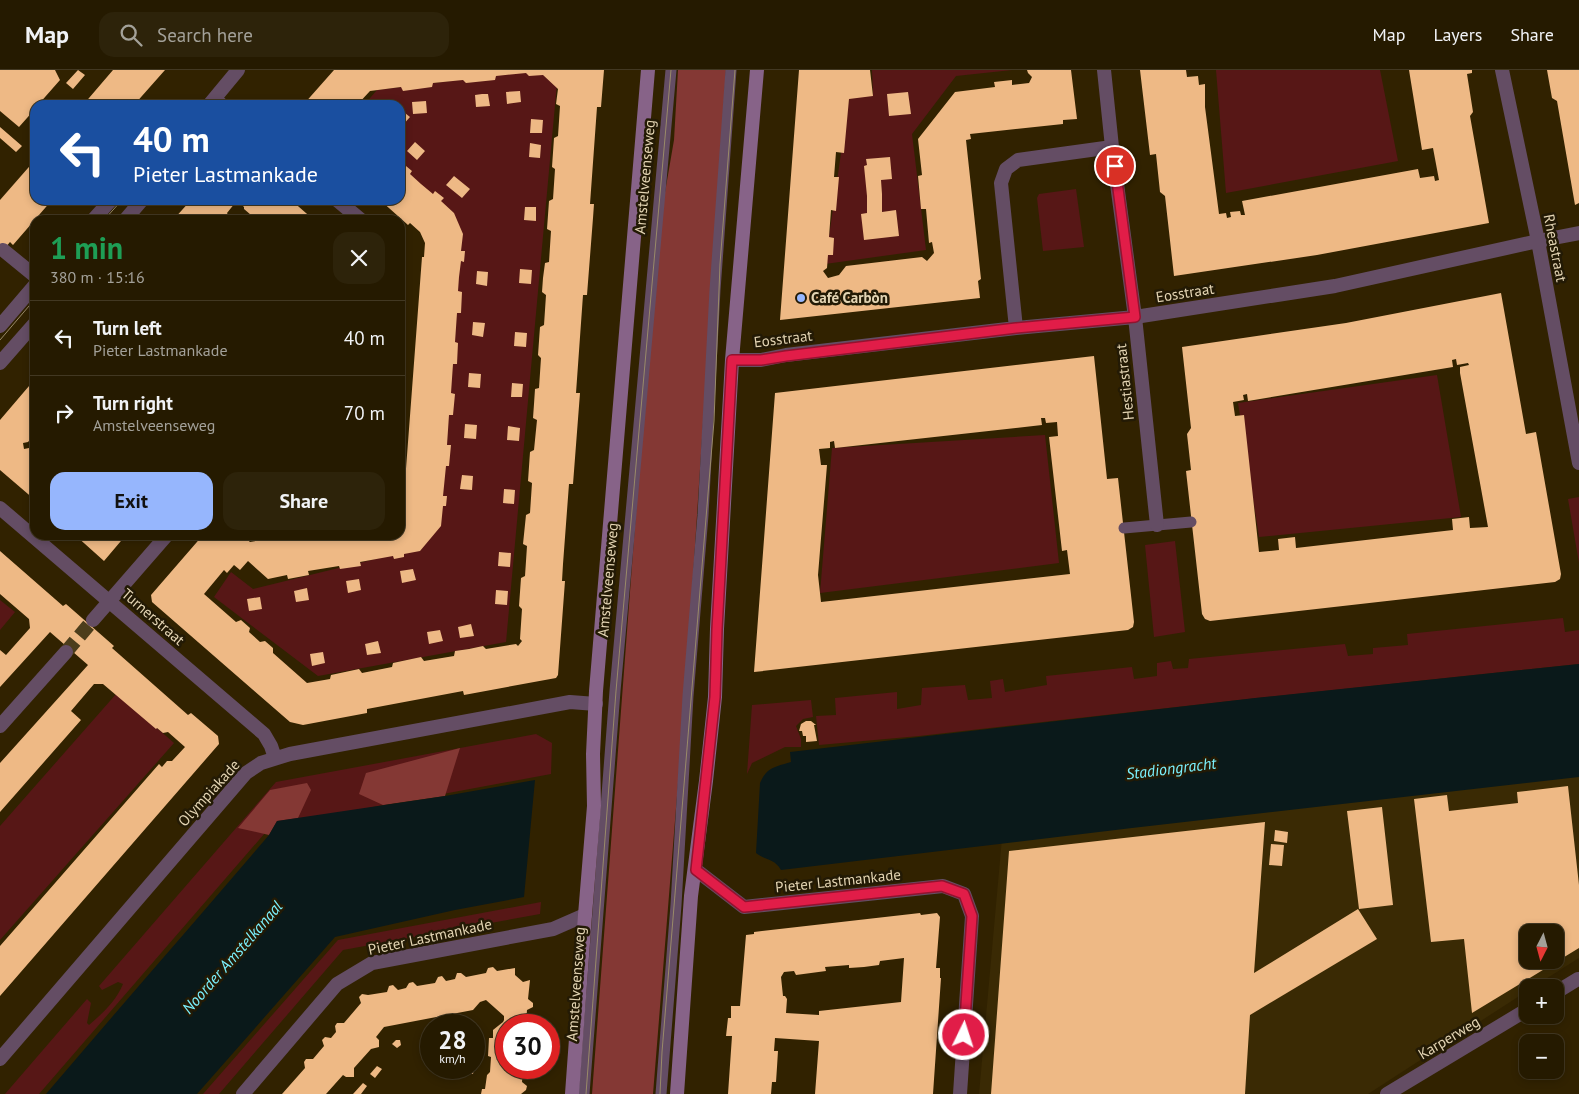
<!DOCTYPE html>
<html lang="en">
<head>
<meta charset="utf-8">
<style>
	body { margin:0; font-family:"PT Sans",sans-serif; background:#2d230a; color:#f1f3f6; height:100vh; display:flex; flex-direction:column; font-size:19px; white-space:nowrap }
	* { box-sizing:border-box; margin:0 }
	p { font-size:16px; color:#a3a199 }
	.icon { flex:none; width:28px; height:28px; fill:none; stroke:currentColor; stroke-width:2; stroke-linecap:round; stroke-linejoin:round }
	.map { position:relative; flex:1; overflow:hidden }
	.sheet { position:absolute; left:30px; top:145px; width:375px; height:325px; display:flex; flex-direction:column; background:#251a00; border-radius:15px; box-shadow:0 2px 8px #0003,0 0 0 1px #423822 }
	.sheet>* { flex:none }
	.hud { position:absolute; left:30px; top:30px; width:375px; height:105px; border-radius:15px; box-shadow:0 2px 8px #0003,0 0 0 1px #423822; background:#1a4fa0; color:#fff; overflow:hidden }
	.needle { width:32px; rotate:186deg }
	.tools { position:absolute; left:1519px; top:854px; display:grid; gap:10px }
	.tools a { display:grid; place-items:center; width:45px; height:45px; border-radius:10px; background:#251a00; box-shadow:0 2px 8px #0003,0 0 0 1px #423822; font-size:25px }
	.speed { position:absolute; left:420px; top:944px; display:flex; gap:10px; font-size:25px; font-weight:700; text-align:center }
	.speed>* { display:grid; place-content:center; width:65px; height:65px; border-radius:50%; background:#251a00; box-shadow:0 2px 8px #0003,0 0 0 1px #423822; line-height:1 }
	.speed small { font-size:12px; font-weight:400 }
	.speed .limit { border:8px solid #d22; background:#fff; color:#111 }
	.pin { position:absolute; display:grid; place-items:center; width:42px; height:42px; color:#fff; margin:-21px; border:2px solid #fff; border-radius:50%; box-shadow:0 1px 5px #0007 }
	.me { position:absolute; width:55px; margin:-28px; rotate:4deg; stroke-linejoin:round; filter:drop-shadow(0 0 4px #0008) }
	.turn { display:flex; align-items:center; gap:18px; height:105px; padding:0 20px; font-size:22px }
	.turn .icon { width:65px; height:65px; stroke-width:2.5 }
	.turn b { display:block; font-size:35px; line-height:42px }
	.round { display:grid; place-items:center; flex:none; width:52px; height:52px; border-radius:15px; background:#2d230a }
	.head { display:flex; align-items:center; justify-content:space-between; height:85px; padding:0 20px }
	h1 { font-size:30px; font-weight:800; line-height:38px; color:#1e9e55 }
	.cta { display:flex; gap:10px; margin-top:auto; padding:10px 20px }
	.cta a { flex:1; height:58px; border-radius:15px; background:#96b6fd; color:#111; font-size:20px; font-weight:800; line-height:58px; text-align:center }
	.cta a+a { background:#2d230a; color:#f1f3f6 }
	ul { padding:0; list-style:none }
	li { display:flex; align-items:center; gap:15px; height:75px; padding:0 20px; border-top:1px solid #423822 }
	li div { flex:1 }
	li b { display:block; font-size:19px }
	li em { font-style:normal }
	header { display:flex; align-items:center; gap:30px; box-sizing:border-box; height:70px; padding:0 25px; background:#251a00; border-bottom:1px solid #423822 }
	header strong { font-size:24px }
	nav { display:flex; gap:28px; margin-inline-start:auto; font-size:18px }
	.search { width:350px; height:45px; background:#2d230a; display:flex; align-items:center; gap:12px; box-sizing:border-box; padding:0 18px; border-radius:15px; color:#a3a199; font-size:19px }
	.map>svg:first-child { display:block }
</style>
</head>
<body>
<header>
<strong>Map</strong>
<div class="search"><svg class="icon" aria-label="search" viewBox="0 0 24 24"><circle cx="10" cy="10" r="6"/><path d="M15 15l6 6"/></svg>Search here</div>
<nav><a>Map</a><a>Layers</a><a>Share</a></nav>
</header>
<div class="map">
<svg width="1579" height="1024" viewBox="0 0 1579 1024">
	<rect width="100%" height="100%" fill="#312200"/>
	<!-- built -->
	<path fill="#3a2a04" fill-rule="evenodd" d="M1579,705V888L1533,917L1528,918L1527,921L1368,1024H979L1003,757ZM1528,862H1555V890H1528Z"/>
	<!-- green -->
	<path fill="#571716" d="M537,0L557,13L506,572L318,606L214,527L231,502L253,519L416,479L440,456L458,152L400,102V35H364L377,20Z
		M872,0H1012L956,6L912,64L926,180L825,194L849,28L873,24Z
		M1216,0H1380L1398,91L1226,123Z
		M1076,119L1084,177L1043,181L1037,128L1039,124Z
		M1437,305L1461,447L1259,467L1238,333Z
		M1045,365L1059,493L820,523L832,378Z
		M1579,427V493L1568,429Z
		M1175,471L1185,562L1154,567L1145,475Z
		M0,530L15,542L0,560Z
		M1563,548L1565,562L1579,560V594L1257,628L919,666L819,675L816,646L836,645L835,628L897,622V639L921,635L922,618L965,615L968,630L992,628L990,611L1003,609L1005,622L1047,615L1046,606L1132,597L1134,609L1157,606V593L1171,591L1173,599L1188,598L1189,589L1345,574L1348,586L1373,584V578L1408,575L1407,564Z
		M117,623L174,673L0,870V756Z
		M811,630L813,647L803,649L796,656L801,669V677H785L752,693L747,704L752,635Z
		M536,664L552,673L551,704L271,756L39,1024H5L87,929L91,933L87,953L89,955C103,943 116,931 123,914L118,912L102,920L99,916L276,712Z
		M541,832L540,844L343,880L219,1024H203L338,870Z"/>
	<!-- forest -->
	<path fill="#843834" d="M678,0H726L686,614L653,1024H592L639,403L663,134L674,70Z
		M460,678L445,726L383,735L359,724L366,703Z
		M307,713L311,720L298,748L277,751L269,765L238,758L270,720Z"/>
	<!-- water -->
	<path fill="#0a191a" d="M1579,594V707L1132,758L781,800C774,788 766,791 756,783L760,713C767,697 775,697 791,692L790,682L1255,628Z
		M535,710L524,827L455,840L335,867L197,1024H46C120,937 195,852 269,765L277,751L445,726Z"/>
	<!-- building -->
	<path fill="#eeb985" fill-rule="evenodd" d="M0,0H55L60,10L38,35H35V39L19,57L0,41Z
		M78,0L85,5L73,19L66,13Z
		M113,0H165L134,35H83Z
		M334,0H604L601,37H597L590,134H594L593,148L587,225H583L576,323H580L573,414H569L563,494L562,511H565L558,605L556,608L464,625L463,621L367,639V643L303,655L290,652L152,532L151,525L203,465H242L250,472L290,465H400V444L405,438L406,425H404L422,187H424L425,173L420,162L410,153L408,155L380,130H400V91L412,101L410,104L421,114L433,124L435,121L444,128L441,131L454,143L463,164L461,181H465L464,192L461,191L459,207L458,221L462,222L461,243H457L455,272L458,273L457,294H453L451,323L455,324L453,345H449L447,375H451L449,396H446L443,426H447L446,436H443L441,456L420,481L404,484V487L394,489L393,486L360,492L361,496L340,499L339,496L308,501L309,505L288,509L287,505L268,509L248,491L240,500L234,495L227,503L224,500L204,524L236,552L241,550L250,558L249,562L260,572L265,571L273,578V583L307,613L330,609L331,605L359,599L362,603L392,597L393,593L421,587L424,591L454,586L455,581L469,579L483,576L486,579L516,574L518,576L522,571L520,569L522,539L519,536L521,508L525,506L527,476L523,474L526,445L530,443L532,413L528,411L530,382L534,380L537,350L533,348L534,334L535,319L539,318L541,288L538,285L540,257L544,255L546,225L542,222L543,208L545,193L549,192L551,161L547,159L549,131L553,129L555,99L552,97L554,68L558,66L560,36L556,34L558,19L543,5L529,6L526,3L496,6L495,10L466,13L463,10L433,13L432,17L403,21L401,17L370,21L357,35H303Z
		M799,0H870L873,26L849,29L844,83L836,82L834,107H839L836,141L831,140L829,167L834,168L833,185H828L827,198L823,201L828,208L839,205L846,196L922,187L927,191L934,183L932,172L929,173L926,139H921L918,106L922,105L918,69L955,22L995,17L994,12L1012,10V15L1029,13L1032,7L1028,3L1027,0H1071L1077,49L1063,50V54L970,64L971,69L966,70L981,209L978,211L980,228L780,250Z
		M1140,0H1186L1187,7L1198,6L1199,15L1205,14V37L1219,144L1226,143L1227,148L1231,147L1230,142L1240,141L1241,145H1245L1242,131L1418,99L1420,108L1434,106L1435,111L1439,110L1433,78L1422,80L1409,0H1472V3L1467,4L1473,42L1470,46L1489,153L1317,185L1174,206L1165,126L1160,122L1156,84L1150,85Z
		M1547,0H1579V133L1575,135L1557,31L1552,28Z
		M520,21L521,32L507,34L506,22Z
		M908,22L911,44L889,46L887,24Z
		M482,24H488L490,36L476,37L475,25Z
		M426,31L427,43L413,44L412,32Z
		M400,39L410,47L402,56L400,54Z
		M531,49L543,50L542,63H530Z
		M35,50V62L29,57Z
		M0,57L22,76L16,82L0,68Z
		M415,72L425,81L417,90L407,81Z
		M530,73L541,75L540,88L529,87Z
		M890,87L892,109L881,110L882,124V142L896,140L899,166L864,170L861,144L867,143V126L864,96L867,95L866,89Z
		M35,90V130H52L13,175L10,172L0,184V130Z
		M454,106L470,119L462,128L446,115Z
		M191,130H235V133L227,143L228,145L224,150H173Z
		M241,130H291L314,150H257L244,139V137L241,134Z
		M525,137H536V151L524,150Z
		M520,199L532,200L531,214L519,213Z
		M477,201L488,202L487,216L476,214Z
		M1501,223L1526,364L1536,362L1561,504L1560,509L1555,512L1210,551L1205,549L1202,544L1186,401L1191,400L1187,364L1191,358L1182,277L1346,253ZM1456,289L1457,295L1468,293L1469,295L1460,297V303L1488,457L1470,458L1469,447L1452,449L1453,460L1296,478L1295,467L1278,469L1279,480L1259,482L1244,345L1235,346L1233,332L1244,330L1243,325L1247,324L1248,331L1453,297L1452,290Z
		M473,252L485,253L483,267L472,265Z
		M515,262L527,263L526,277L514,276Z
		M1094,286L1107,409L1118,408L1134,552L1133,557L1128,560L754,602L775,323ZM1041,348H1045L1046,353L1057,352L1058,366L1049,367L1062,481L1067,480L1070,504L821,532L818,505L827,395H821L819,379L830,378V372L834,371L835,378L1042,355Z
		M469,303L481,304L480,318L468,317Z
		M35,309V364L28,372L23,373L24,379L29,378L35,381V430L0,400V350Z
		M512,313L523,314L522,327H511Z
		M465,354L477,355L476,369L464,368Z
		M508,356L520,358L519,371L507,370Z
		M462,405L473,406L472,420L460,419Z
		M504,419L515,420L514,434L503,433Z
		M75,465H126L104,491Z
		M0,481L63,536L66,534L114,576L112,578L188,645L191,643L218,666L219,674L0,926V876L159,694L162,697L167,691H172L185,677L168,662L163,663L157,658L156,659L103,614H94L71,641L81,650L0,742V693L88,595L50,562L0,617V580L6,585L30,558L29,549L0,524Z
		M499,482L511,483L510,497L498,496Z
		M413,499L416,510L402,513L400,501Z
		M359,509L361,520L348,523L346,511Z
		M307,518L309,530L296,532L294,521Z
		M496,520L508,521L507,535L495,534Z
		M260,527L262,539L249,541L247,529Z
		M471,554L474,566L460,568L458,557Z
		M440,560L443,571L429,574L427,562Z
		M378,571L381,583L367,585L365,574Z
		M323,582L325,593L312,596L310,584Z
		M806,651H811L816,655H814L817,671L806,672V666H803L802,661H799L801,654Z
		M1568,716L1579,815V878L1472,943L1464,869L1431,872L1414,729L1447,725L1449,741L1518,733L1517,722ZM1528,862H1555V890H1528Z
		M1382,737L1393,835L1359,839L1347,741Z
		M1265,752L1254,903L1358,839L1377,869L1250,945L1245,1024H991L1009,781Z
		M1275,760L1288,762L1287,773L1274,771Z
		M1271,774L1284,775L1282,796L1269,795Z
		M920,843L921,845L937,843L940,847L936,898H940V908H941L933,1024H815L819,971L775,968L774,981H778L777,997L776,1012H772L771,1024H728L732,966H726L728,948H731V936H740L746,865L754,864V862ZM904,888L901,932L819,941V945L786,943L787,929L785,926H783L781,907L784,902L794,901L796,905L826,901L825,897L849,895V898L864,897L879,895L880,891Z
		M493,897L497,901L515,898V905L523,912L530,910L528,929L533,933V937L527,940L526,955H506V998H523L522,1012L527,1016L526,1020L521,1024H481L482,1019H485L487,1005L490,1002L491,987L488,986L489,968H493V960L503,952L504,950V946L486,930L480,932L473,940L384,957L376,967L379,970V977L371,979L354,998V1007H346L343,1005L326,1024H282L305,998L304,992L306,989H313L324,976L322,970L325,967L331,968L336,962L335,956L337,953H344L361,933L359,927L362,924L368,925L387,922L389,916L393,915L398,920L406,918L409,913L413,912L417,916L435,913L438,907L442,906L446,911L455,909L457,903H461L466,907L486,903L488,898Z
		M396,970H400L401,975L397,978L392,974Z
		M377,996L382,999L375,1008L370,1004Z
		M469,998L474,999L473,1004H468Z
		M363,1013L367,1016L361,1024H353Z"/>
	<g fill="none" stroke-linecap="round" stroke-linejoin="round">
		<!-- minor-tunnel -->
		<path stroke="#4c3d1b" stroke-width="14" stroke-dasharray="14 7" stroke-linecap="butt" d="M66,582L93,550"/>
		<!-- service -->
		<path stroke="#644d64" stroke-width="11" d="M1124,458L1191,452
			M584,1024L615,621L671,0
			M661,1024L676,835L688,626L703,445L715,220L731,0"/>
		<!-- minor -->
		<path stroke="#644d64" stroke-width="14" d="M1104,0L1112,77L1135,247L1157,455
			M1502,0L1538,171L1579,393
			M215,29L222,35
			M337,130L361,150
			M3,180L35,206
			M1016,258L1001,113L1006,99L1018,90L1112,77
			M732,290H761L786,285L1016,258L1135,247L1335,216L1538,171L1579,163
			M0,438L264,664L271,676L275,688
			M93,550L167,465
			M0,656L66,582
			M696,800L744,837L943,816L964,824L972,846L960,1024
			M1555,923L1578,909
			M0,989L246,703L261,693L290,684L570,632L596,634
			M243,1024L337,914L372,893L553,859L585,845
			M1387,1024L1528,939"/>
		<!-- tertiary -->
		<path stroke="#644d64" stroke-width="14" d="M209,35L238,0
			M93,150L111,130
			M125,150L142,130
			M0,256L35,215
			M0,293L35,253"/>
		<!-- secondary -->
		<path stroke="#876388" stroke-width="14" d="M572,1024L585,845L594,736L593,684L596,621L648,0
			M677,1024L691,826L706,711L715,627L717,559L732,290L757,0"/>
		<!-- tram -->
		<path stroke="#9a8b69" stroke-width="1" d="M104,150L122,130
			M0,270L35,229
			M586,1024L616,621L671,0
			M660,1024L662,982L714,351L720,194L735,0"/>
	</g>
	<g fill="none" stroke-linecap="round" stroke-linejoin="round">
		<!-- route casing -->
		<g stroke="#92132f" stroke-width="12">
			<path id="route" d="M964,965L972,846L964,824L942,816L744,837L696,800L715,627L717,559L732,290H761L786,286L1016,258L1135,247L1115,96"/>
		</g>
		<!-- route -->
		<use href="#route" stroke="#e11d48" stroke-width="9"/>
	</g>
	<!-- markers -->
	<circle fill="#96b6fd" stroke="#231a05" stroke-width="2" cx="801" cy="228" r="5"/>
	<g text-anchor="middle" stroke-width="5" stroke-linejoin="round" paint-order="stroke">
		<!-- street labels -->
		<g font-size="15" fill="#e3d4b3" stroke="#231a05">
			<text transform="translate(645 107) rotate(-85)" y="5">Amstelveenseweg</text>
			<text transform="translate(1555 178) rotate(79)" y="5">Rheastraat</text>
			<text transform="translate(1185 223) rotate(-9)" y="5">Eosstraat</text>
			<text transform="translate(783 269) rotate(-7)" y="5">Eosstraat</text>
			<text transform="translate(1125 312) rotate(-96)" y="5">Hestiastraat</text>
			<text transform="translate(608 510) rotate(-85)" y="5">Amstelveenseweg</text>
			<text transform="translate(153 547) rotate(41)" y="5">Turnerstraat</text>
			<text transform="translate(209 723) rotate(-48)" y="5">Olympiakade</text>
			<text transform="translate(838 811) rotate(-6)" y="5">Pieter Lastmankade</text>
			<text transform="translate(430 867) rotate(-12)" y="5">Pieter Lastmankade</text>
			<text transform="translate(576 914) rotate(-86)" y="5">Amstelveenseweg</text>
			<text transform="translate(1449 968) rotate(-31)" y="5">Karperweg</text>
		</g>
		<!-- poi labels -->
		<g font-size="15" font-weight="bold" fill="#e3d4b3" stroke="#231a05" text-anchor="start">
			<text x="811" y="233">Café Carbòn</text>
		</g>
		<!-- water labels -->
		<g font-size="16" font-style="italic" fill="#7bf2ff" stroke="#231a05">
			<text transform="translate(1171 698) rotate(-7)" y="6">Stadiongracht</text>
			<text transform="translate(232 887) rotate(-49)" y="6">Noorder Amstelkanaal</text>
		</g>
	</g>
</svg>
<div class="tools">
<a><svg class="needle" viewBox="-14 -14 28 28"><path d="M0-13l5 13h-10z" fill="#e53935"/><path d="M0 13l5-13h-10z" fill="#a3a199"/></svg></a>
<a>+</a>
<a>−</a>
</div>
<div class="speed"><div>28<small>km/h</small></div><div class="limit">30</div></div>
<div class="pin" style="left:1115px;top:96px;background:#d93025"><svg class="icon" aria-label="arrive" viewBox="0 0 24 24"><path d="M6 21V4h12l-3 4 3 4H6"/></svg></div>
<svg class="me" style="left:964px;top:965px" viewBox="-20 -20 40 40"><circle r="17" fill="#e11d48" stroke="#fff" stroke-width="3"/><path d="M0-11L8 9 0 5-8 9z" fill="#fff"/></svg>
<div class="hud">
<div class="turn"><svg class="icon" aria-label="left" viewBox="0 0 24 24"><path d="M17 20v-9H6M10 6l-5 5 5 5"/></svg><div><b>40 m</b>Pieter Lastmankade</div></div>
</div>
<section class="sheet">
<div class="head"><div><h1>1 min</h1><p>380 m · 15:16</p></div><a class="round"><svg class="icon" aria-label="close" viewBox="0 0 24 24"><path d="M6 6l12 12M18 6L6 18"/></svg></a></div>
<ul>
<li><svg class="icon" aria-label="left" viewBox="0 0 24 24"><path d="M17 20v-9H6M10 6l-5 5 5 5"/></svg><div><b>Turn left</b><p>Pieter Lastmankade</p></div><em>40 m</em></li>
<li><svg class="icon" aria-label="right" viewBox="0 0 24 24"><path d="M7 20v-9h11M14 6l5 5-5 5"/></svg><div><b>Turn right</b><p>Amstelveenseweg</p></div><em>70 m</em></li>
</ul>
<div class="cta"><a>Exit</a><a>Share</a></div>
</section>
</div>
</body>
</html>
